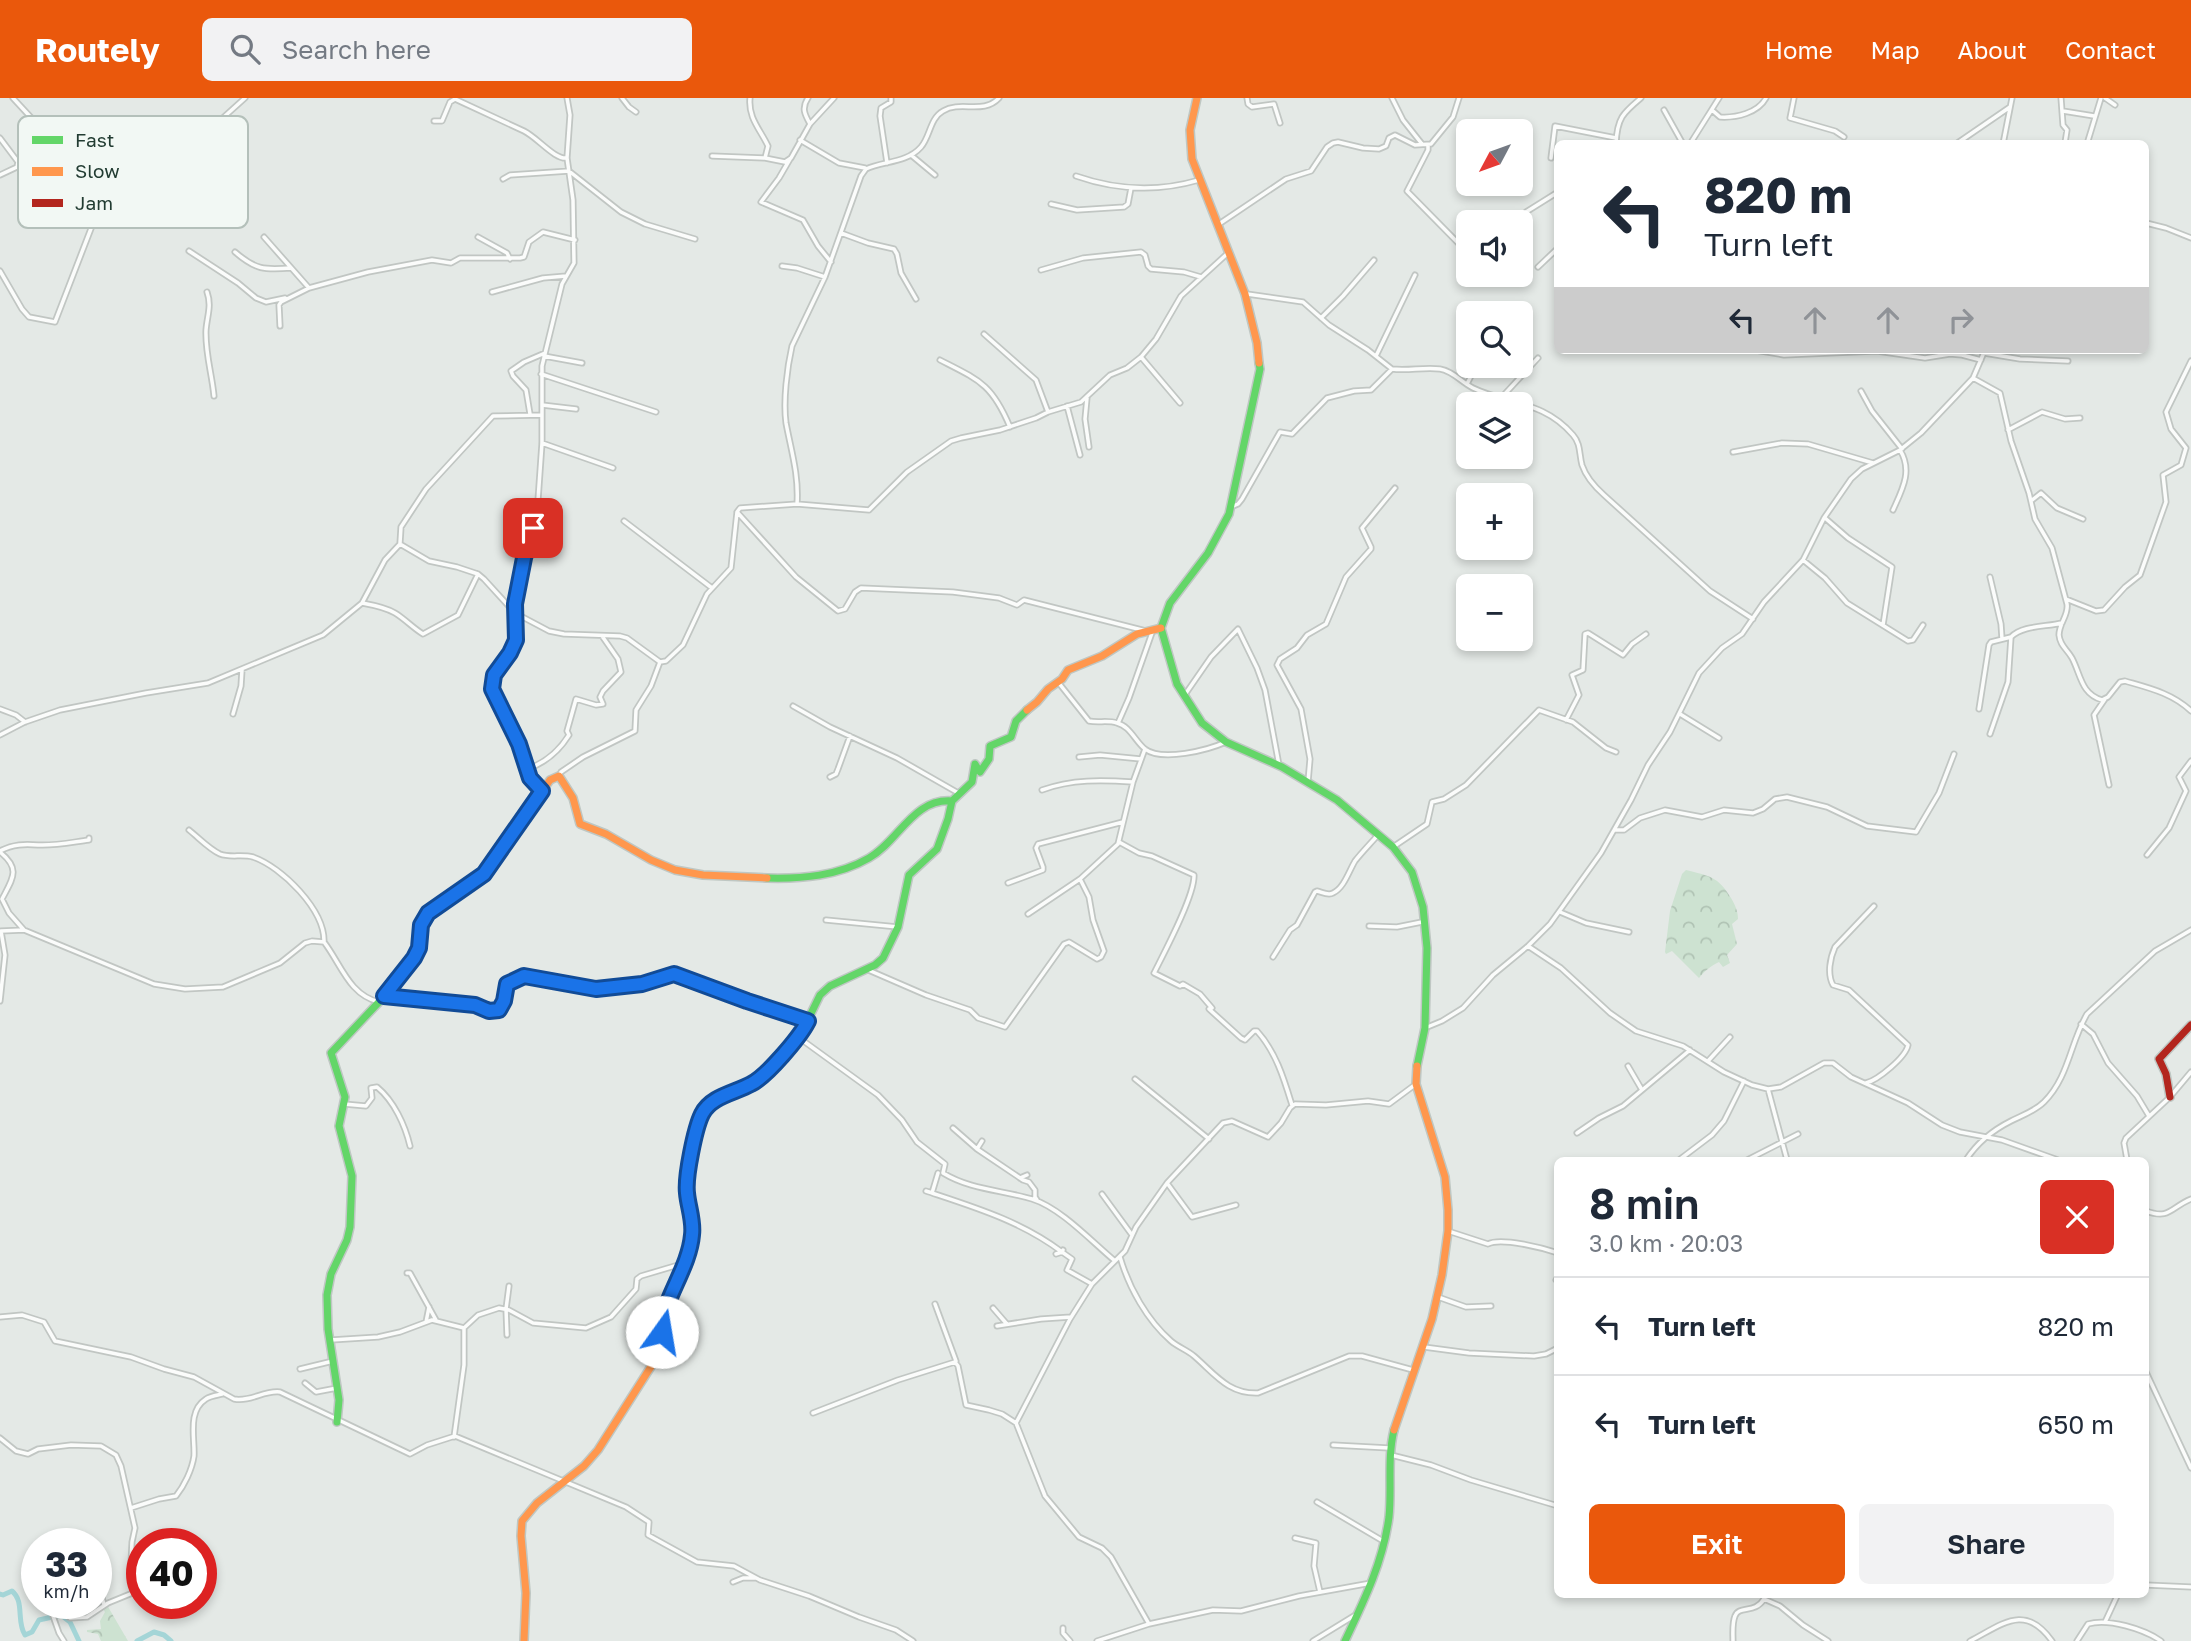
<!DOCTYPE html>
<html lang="en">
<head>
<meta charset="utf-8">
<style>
	body { margin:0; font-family:"Golos Text",sans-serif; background:#f2f2f3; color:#1f2937; height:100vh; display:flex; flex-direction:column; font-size:26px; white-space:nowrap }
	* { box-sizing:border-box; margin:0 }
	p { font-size:23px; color:#747a83 }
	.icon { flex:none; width:38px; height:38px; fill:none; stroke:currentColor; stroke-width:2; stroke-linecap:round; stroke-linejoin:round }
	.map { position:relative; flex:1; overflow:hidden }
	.drawer { position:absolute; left:1554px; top:1059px; width:595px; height:441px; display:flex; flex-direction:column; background:#fff; border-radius:10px; box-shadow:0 4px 10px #0003 }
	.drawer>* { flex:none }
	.banner { position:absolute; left:1554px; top:42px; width:595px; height:214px; border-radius:10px; box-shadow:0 4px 10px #0003; background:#fff; color:#1f2937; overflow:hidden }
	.needle { width:46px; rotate:229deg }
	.buttons { position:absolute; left:1456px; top:21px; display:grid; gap:14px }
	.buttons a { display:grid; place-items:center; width:77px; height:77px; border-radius:10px; background:#fff; box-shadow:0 4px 10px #0003; font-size:35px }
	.speed { position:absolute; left:21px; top:1430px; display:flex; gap:14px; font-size:35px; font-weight:700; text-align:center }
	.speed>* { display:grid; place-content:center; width:91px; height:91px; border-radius:50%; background:#fff; box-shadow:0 4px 10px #0003; line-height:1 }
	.speed small { font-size:18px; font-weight:400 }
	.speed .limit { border:10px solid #d22; background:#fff; color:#111 }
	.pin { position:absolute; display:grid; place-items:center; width:60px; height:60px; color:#fff; margin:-30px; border-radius:14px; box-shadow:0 4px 10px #0006 }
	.me { position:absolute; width:77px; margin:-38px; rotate:13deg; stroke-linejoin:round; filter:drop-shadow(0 0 5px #0008) }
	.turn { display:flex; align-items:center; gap:24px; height:147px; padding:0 35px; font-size:32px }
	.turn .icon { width:91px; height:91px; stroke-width:2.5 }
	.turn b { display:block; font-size:49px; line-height:60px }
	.lanes { display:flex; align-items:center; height:66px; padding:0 35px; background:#0003; justify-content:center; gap:35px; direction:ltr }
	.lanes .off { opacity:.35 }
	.round { display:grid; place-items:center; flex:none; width:74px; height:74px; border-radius:10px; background:#f2f2f3 }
	.overview { display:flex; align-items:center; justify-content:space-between; height:119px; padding:0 35px }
	h1 { font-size:42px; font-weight:600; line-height:52px }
	.action { display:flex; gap:14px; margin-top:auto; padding:14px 35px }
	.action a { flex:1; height:80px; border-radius:10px; background:#ea580c; color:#fff; font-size:28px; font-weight:600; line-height:80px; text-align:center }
	.action a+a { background:#f2f2f3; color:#1f2937 }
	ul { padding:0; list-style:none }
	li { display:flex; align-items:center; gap:21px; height:98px; padding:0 35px; border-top:2px solid #e0e1e3 }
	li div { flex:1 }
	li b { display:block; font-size:26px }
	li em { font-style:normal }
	header { display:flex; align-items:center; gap:42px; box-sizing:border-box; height:98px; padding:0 35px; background:#ea580c; color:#fff }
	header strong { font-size:33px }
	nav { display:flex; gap:38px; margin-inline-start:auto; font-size:24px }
	.search { width:490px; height:63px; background:#f2f2f3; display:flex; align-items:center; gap:18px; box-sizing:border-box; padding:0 24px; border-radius:10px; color:#747a83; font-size:26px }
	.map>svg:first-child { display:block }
</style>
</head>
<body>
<header>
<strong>Routely</strong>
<div class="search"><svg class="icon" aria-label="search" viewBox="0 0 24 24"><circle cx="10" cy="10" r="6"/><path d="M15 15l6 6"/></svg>Search here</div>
<nav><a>Home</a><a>Map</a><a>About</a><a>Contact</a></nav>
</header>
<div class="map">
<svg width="2191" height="1543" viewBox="0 0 2191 1543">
	<defs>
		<pattern id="forest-crowns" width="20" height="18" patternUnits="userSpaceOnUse" patternTransform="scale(1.75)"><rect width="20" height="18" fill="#cde2d1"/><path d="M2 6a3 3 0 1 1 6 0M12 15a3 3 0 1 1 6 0" fill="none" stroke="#b0c3b4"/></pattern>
	</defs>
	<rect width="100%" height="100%" fill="#e4e9e6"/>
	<!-- forest -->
	<path fill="url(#forest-crowns)" d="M1686,772C1709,778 1718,778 1731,800C1735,807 1738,813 1738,821L1732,826L1737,846L1727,857L1730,865L1723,869L1719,864C1709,869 1706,872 1699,880L1672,853L1666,856L1665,854L1670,813L1682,776Z
		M107,1507L128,1543H101L98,1536L87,1534V1532L101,1531L100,1523L105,1514L102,1510Z"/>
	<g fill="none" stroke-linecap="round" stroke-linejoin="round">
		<!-- river -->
		<path stroke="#a4d5d7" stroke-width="5" d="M0,1496L3,1497L12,1493C25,1504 16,1523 25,1537L32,1534L39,1522L61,1517L70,1524L79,1543
			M137,1543L154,1534L164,1537L171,1543"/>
		<!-- street casing -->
		<g stroke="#c1c6c3" stroke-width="7">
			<path id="street" d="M622,0L629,9L636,14
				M750,0C748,20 760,31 768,48L765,60
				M808,0C801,10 805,17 810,26
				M1247,0L1248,6L1252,9L1274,6L1280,25
				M1392,0L1403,22L1422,46
				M1794,0L1790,20L1835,33L1844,39
				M2061,0L2063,27L2067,32L2065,45
				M2105,0L2115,7
				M1664,12L1683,46
				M1712,12L1720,19C1736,20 1758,15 1766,0
				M2063,13L2094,18
				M434,23H442L450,4L455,1L524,33C538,40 555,62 567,60
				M0,40L18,64L17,69L0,77
				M800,42L839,65L865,70
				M1616,46C1617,20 1623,15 1641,0
				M1690,46L1719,0
				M1956,46L2010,9
				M2003,46L2012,0
				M2087,46L2101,0
				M1428,47V52L1407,93L1468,155
				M911,57L935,77
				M712,58L765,60L785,64L791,60L810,26L834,0
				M1551,60L1555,28L1616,40
				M790,61L779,80L761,104L803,122L818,148L831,164
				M887,65L880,18L881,10L891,4V0
				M1076,78C1116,92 1158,94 1199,82
				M503,81L510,77L569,73L621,114L645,126L695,141
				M116,103L129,110L144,78L173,70L179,61L183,48L205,36L245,0
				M1051,106L1077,112L1124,109L1128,106L1131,90
				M1523,119L1526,114L1558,94
				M2146,125L2166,130L2191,140
				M1219,126L1286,81L1311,73L1327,49L1333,45L1338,44L1363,50L1379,51L1386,48L1389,40L1395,37L1415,47L1431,46L1453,19L1459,0
				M841,135L868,145L894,151L897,156L901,175L916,201
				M264,139L309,190
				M478,139L507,155L510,161
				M189,153L238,185L256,200L266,204L285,200
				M235,154C256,172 264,172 291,170
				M782,168L797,170L825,179
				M1538,169L1558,150
				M1041,172L1083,160L1141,154L1145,157L1148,168L1151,171L1184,174L1201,179
				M0,173L22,211L29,219L55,224L92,128L99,118L116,103L62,53L13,0
				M207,194C212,208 207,218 206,232C205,255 212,276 214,298
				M492,194L543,180L566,178
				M1247,196L1303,204L1329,227L1368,252L1392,271C1408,273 1424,269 1440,271C1453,273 1461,284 1473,290C1508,307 1543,302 1573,337C1581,346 1579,356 1582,367C1586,379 1595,389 1604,397L1710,493L1753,521
				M1321,220L1343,198L1374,162
				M280,228L279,207L281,204L309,190L368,174L432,162L451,165L460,160H520L524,159L529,144L543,134L575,142
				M984,236L1036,282L1048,314
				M1755,252L1784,257L1877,253L1925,260L1950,256L1962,257L1981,262
				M1984,255L2020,261L2068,263
				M544,258L582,265
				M1376,258L1415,177
				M1141,259L1180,305
				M940,262C979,282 992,286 1010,329
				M541,276L656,314
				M1973,280L2000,295L2011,343L2029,395L2035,421L2052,450L2067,506C2069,517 2059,525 2059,537C2060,548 2067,551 2072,560C2081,577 2081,596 2102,602L2108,599L2120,584L2125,583C2149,590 2172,595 2191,613
				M1467,286L1476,268
				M1861,293L1872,313L1902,351
				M1502,299L1538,260
				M1087,300L1085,321L1089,349
				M542,307L576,311
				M1067,308L1080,357
				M530,316L526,292L513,278L511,273L524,264L545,255
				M2008,332L2042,314L2065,321L2080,320
				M542,345L613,370
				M1733,354L1782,345L1808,346L1873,365
				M2031,403L2041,395L2057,410L2083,421
				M797,406C799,377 791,352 786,325C783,303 787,270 792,248L825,179L861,78L866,71C883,63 907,65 921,49C930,39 930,20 943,13C961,2 983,17 999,0
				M1231,409L1238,406L1242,401L1280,334L1292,336L1327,300L1354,293L1371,292L1392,271
				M1893,412C1902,392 1913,373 1900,352
				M737,414L796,479L838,513L845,511L855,494L861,490L953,494L999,500L1017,507L1024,502L1146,533
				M1825,420L1848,440L1892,469L1883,527
				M624,423L712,490
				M400,445L401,429L426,391L493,318L542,317
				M528,446L557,451
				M1803,462L1825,480L1847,505L1908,543L1913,542L1923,527
				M1990,479L2001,526L2002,541
				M2066,501L2096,513L2104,512L2125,489L2140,477L2166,404L2163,377L2181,367L2186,350L2171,331L2166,314L2191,263
				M362,505C373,507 385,509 395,515C405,521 413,530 423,536L458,517L478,476
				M1058,584L1089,623C1098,625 1108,622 1117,625C1130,628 1135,643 1145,651C1162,664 1208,652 1226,644
				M1184,598L1211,559L1238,531L1257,570L1265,592L1279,667
				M2105,601L2094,617L2109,687
				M793,608L830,629L897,660L960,696
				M0,611L16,617L25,624
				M1979,611L1989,547L1991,544L2011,539
				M233,616L241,588L242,572
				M1680,616L1719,640
				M1566,622L1579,597L1572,577L1583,572L1585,536L1588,535L1623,557L1632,546L1646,536
				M1118,625L1129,600L1153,532
				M1990,636L2008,584L2011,539C2023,527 2046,529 2062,525
				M0,637L25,624L60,612L146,595L208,585L323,537L362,505L385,462L400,446L429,463L457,469L478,476L484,481L515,515L549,533L564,536L620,538L627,540L660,564
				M1079,659L1100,657L1141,661
				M527,671C545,665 559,653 569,637L567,633L576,601L596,607L603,606L600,599L603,593L621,574L618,561L602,538
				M559,678L561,674L583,659L635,633L636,612L651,588L660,564L666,563L683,547L707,496L731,470L737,414L740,410L797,406L869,412L907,374L951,343L961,340L1000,332L1036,320L1048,314L1081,304L1110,277L1127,270L1141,259L1156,241L1181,198L1228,155
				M830,679L836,676L838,671L850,638
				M1308,684L1310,661L1301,611L1277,567L1280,561L1297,550L1307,537L1326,526L1346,479L1371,451V449L1362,430L1395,390
				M542,692L530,680L519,646L492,591L494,577L510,555L516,542L515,506L524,460L533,430L538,402L542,345V268L562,186L574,165L573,102L567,60L570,17L567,0
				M1042,692C1072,681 1102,682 1133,684
				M189,732C199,740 209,751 220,756C230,760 242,756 253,759C282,769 325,812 324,844
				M1614,732H1624L1640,720L1665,712L1702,719L1724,712L1753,715L1763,711L1775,701L1787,699L1827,709L1867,728L1916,734L1939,695L1954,656
				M1119,744L1139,755L1152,758L1194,777C1195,797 1164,855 1154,875L1180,888L1183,886L1200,896L1212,910L1209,911L1241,940L1245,942L1254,933H1257C1276,954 1284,981 1292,1007
				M1393,749L1427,726L1432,704L1444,701L1466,687L1539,612L1573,624L1606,650L1616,654
				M0,753C13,746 25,746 38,747C55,748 73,744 89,742V740
				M0,754C21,771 13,780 2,801L9,815L24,832
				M2147,757L2169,730L2186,693L2179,679L2191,663
				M1008,785L1043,772V769L1036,750L1038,746L1123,724
				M1560,814L1586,825L1629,834
				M1028,816L1080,781L1118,746L1133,684L1145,651
				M826,822L898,829
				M1369,828L1397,829L1422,824
				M1528,848L1561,870L1610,915L1636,933L1683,948L1724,974L1752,987L1768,991L1781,989L1824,965H1833L1851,979L1908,1005L1942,1027L1960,1034L2002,1042L2058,1062
				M1273,859L1290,832L1297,827L1315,794L1317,793C1322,794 1328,798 1333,795C1344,790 1349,773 1355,763C1362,754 1370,746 1377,738
				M866,871L926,897L970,912L978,920L1005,929L1064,846L1069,844L1097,861L1101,859L1104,853L1093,822L1089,799L1080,781
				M385,898L475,907L489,913L499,912L504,903L507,886L524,878L545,884L596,891L642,886L675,876L747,903L808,923
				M0,903L5,857L1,833L24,832L154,886L185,891L223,889L280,865L305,845L312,843L324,844C341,866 349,897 379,904
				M2081,926L2093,936L2108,965L2137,998L2149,1018
				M1425,930L1442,923L1463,910L1493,877L1528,848L1550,826L1601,755L1631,702L1648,667L1670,634L1699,575L1722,550L1742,536L1764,504L1803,462L1824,420L1851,381L1862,371L1900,352L1921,335L1973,280L1985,252
				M798,939L878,997L902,1022L917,1044L945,1066L943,1075C971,1092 1002,1092 1032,1101C1061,1110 1092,1144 1115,1163
				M1708,963L1730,939
				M1628,968L1642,992
				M1135,981L1209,1041
				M1866,985C1878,982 1906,959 1908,947L1849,892L1833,887C1827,876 1830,860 1835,849L1874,808
				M1768,991L1787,1062
				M344,1006L366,1008L372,1000L371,990L377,989C394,1003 405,1027 410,1048
				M953,1030L977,1051L1023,1082L1029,1084L1035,1092V1099L1037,1102
				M1577,1035L1599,1020L1623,1008L1690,952
				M977,1051L982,1043
				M1679,1062L1712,1037L1724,1023L1744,983
				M1747,1062L1798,1036
				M1966,1062C1977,1045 1993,1032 2011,1023C2023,1017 2035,1013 2044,1004C2069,979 2070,945 2087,916L2155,853L2191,832
				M2127,1062L2124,1045L2126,1040L2170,999L2191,974
				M1020,1080L1027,1077
				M1167,1085L1192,1119L1236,1107
				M926,1093C974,1109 1021,1123 1062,1154L1063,1152
				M932,1095L938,1075
				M1102,1096L1132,1137
				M2146,1113C2170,1122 2171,1109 2191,1101
				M1448,1133L1488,1146C1501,1139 1543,1150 1558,1155
				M1056,1156L1062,1154L1072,1161L1067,1172L1092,1186
				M1120,1159C1129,1190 1147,1222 1171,1243C1178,1249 1187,1252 1194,1258C1215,1276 1228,1296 1258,1295L1349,1258H1362L1413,1272
				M407,1175H410L436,1222
				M1556,1182L1558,1178
				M1438,1199L1466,1209L1491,1208
				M935,1206L956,1263
				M993,1210L1006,1225
				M0,1219L22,1217L44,1224L55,1243L131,1259L164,1271L194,1279L234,1301C251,1304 264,1292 280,1294L410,1356L427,1347L455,1338L626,1409L649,1424L648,1437L697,1464L734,1468L760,1482L809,1498L859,1519L896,1532L913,1543
				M426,1224L429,1209
				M997,1228L1041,1221L1071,1219
				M464,1230L478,1217L499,1210L509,1212L533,1225L586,1230L611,1219L636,1191L637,1181L641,1178L678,1167L683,1168
				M507,1237L506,1211L509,1188
				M331,1242L378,1239L400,1234L432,1222L464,1230V1267L454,1339
				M1424,1249L1469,1255L1534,1258L1546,1256L1558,1250
				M300,1271L333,1263
				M2146,1274L2191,1370
				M305,1285L316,1294L337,1290
				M813,1315L898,1282L955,1264L958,1268L966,1307L989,1312L1002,1316L1016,1325L1045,1398L1079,1439L1102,1450L1111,1459L1149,1526
				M1016,1325L1070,1221L1092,1186L1125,1153L1136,1129L1167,1085L1223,1025L1232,1023L1268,1039L1281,1025L1290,1010L1295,1006L1326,1007L1368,1003L1389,1006L1416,986
				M0,1340L16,1353L28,1356L38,1351L71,1347L101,1348L116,1357L121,1368L135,1430L132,1444L131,1465L136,1486L135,1494L108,1505L87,1519L70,1520L64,1514L54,1515L53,1518L59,1535L64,1543
				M1333,1347L1389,1350
				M1391,1357L1431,1367L1471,1382L1558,1408
				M1317,1404L1383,1443
				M131,1410L159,1401L176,1398C184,1388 192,1372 194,1358C195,1340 187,1313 206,1301C210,1298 218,1297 222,1296
				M1295,1440L1316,1445L1314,1468L1320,1494
				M733,1484L743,1480H755
				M2146,1487L2191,1489
				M99,1488L104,1507
				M136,1494L142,1503
				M1764,1501L1780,1508L1803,1527L1828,1543
				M76,1518L88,1505
				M2105,1524L2118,1496
				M1063,1530V1535L1070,1543
				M1097,1543L1149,1526L1213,1512L1241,1513L1299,1498L1371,1485
				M1313,1543L1357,1516
				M1733,1543C1733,1536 1732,1525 1735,1518C1739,1507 1755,1516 1764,1501L1763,1496
				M1970,1543C2003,1526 2025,1505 2052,1543
				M2077,1543L2088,1526C2108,1520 2144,1531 2161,1543"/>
		</g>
		<!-- fast casing -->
		<g stroke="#bfc7c3" stroke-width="10">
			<path id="fast" d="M1259,265L1260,271L1229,416L1208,455L1170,505L1161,530L1177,586L1202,625L1226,644L1282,669L1337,702L1393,749L1412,774L1423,809L1427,850L1425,930L1417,968
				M767,780C802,781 838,778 869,760C899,743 913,700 952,703
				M665,1220L693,1135L686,1092L687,1076L702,1016L713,1004L734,992L753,986L787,952L802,934L820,897L830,888L875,867L883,860L898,829L909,777L937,751L948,721L952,703L972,684L975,666L980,674L989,661L990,648L1011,639L1016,623L1027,612
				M337,1324L339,1302L328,1231L327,1197L331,1176L347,1142L350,1129L352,1078L339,1028L345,999L331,955L379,904L414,860L419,850L421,827L428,815L484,776L500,754
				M1345,1543C1364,1503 1383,1464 1389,1419C1392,1390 1387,1361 1394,1332"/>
		</g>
		<!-- slow casing -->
		<g stroke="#bfc7c3" stroke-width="10">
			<path id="slow" d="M1197,0L1190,32L1192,61L1245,196L1257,245L1259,265
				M1027,612L1037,604L1048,591L1062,581L1068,572L1102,558L1137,536L1161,530
				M500,754L550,682L559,678L573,700L580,726L606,736L651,762L675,772L703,777L767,780
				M1394,1332L1432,1221L1442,1177L1448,1133V1112L1445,1079L1416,986L1417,968
				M524,1543L526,1495L521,1438L522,1423L537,1405L584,1368L598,1352L659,1256L665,1220"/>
		</g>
		<!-- jam casing -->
		<g stroke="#bfc7c3" stroke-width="10">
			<path id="jam" d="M2170,999L2166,976L2159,961L2191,927"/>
		</g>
		<!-- street -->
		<use href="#street" stroke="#fbfcfb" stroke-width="3.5"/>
		<!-- fast -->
		<use href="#fast" stroke="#63d668" stroke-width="7"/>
		<!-- slow -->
		<use href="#slow" stroke="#ff974d" stroke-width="7"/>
		<!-- jam -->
		<use href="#jam" stroke="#b3261e" stroke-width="7"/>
	</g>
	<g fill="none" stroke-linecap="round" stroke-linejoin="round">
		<!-- route casing -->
		<g stroke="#114b97" stroke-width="18">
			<path id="route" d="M533,430L524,460L515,506L516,542L510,555L494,577L492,591L519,646L530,680L542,693L484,776L428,815L421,827L419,850L414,860L384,898L475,907L489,913L499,912L504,903L507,886L524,878L596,891L642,886L674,876L747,903L808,923C800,939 767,978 751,986C735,995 711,998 702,1016C695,1030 685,1079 687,1095C688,1108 694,1123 692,1137C690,1161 675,1185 667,1207C664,1216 664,1225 662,1234"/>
		</g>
		<!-- route -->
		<use href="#route" stroke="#1a73e8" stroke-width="12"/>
	</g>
	<!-- legend -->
	<rect x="18" y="18" width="230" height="112" rx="10" fill="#f2f8f4" stroke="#b4c0ba" stroke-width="2"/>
	<rect x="32" y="38" width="31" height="8" fill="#63d668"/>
	<rect x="32" y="69" width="31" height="9" fill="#ff974d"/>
	<rect x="32" y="101" width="31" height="8" fill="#b3261e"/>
	<g font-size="19" fill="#223c32">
		<text x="75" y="49">Fast</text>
		<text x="75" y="80">Slow</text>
		<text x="75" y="112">Jam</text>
	</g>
</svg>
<div class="buttons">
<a><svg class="needle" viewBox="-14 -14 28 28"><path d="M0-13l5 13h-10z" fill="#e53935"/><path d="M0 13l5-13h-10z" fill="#747a83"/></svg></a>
<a><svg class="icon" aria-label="sound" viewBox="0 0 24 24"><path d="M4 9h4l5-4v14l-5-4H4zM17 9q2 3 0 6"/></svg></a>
<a><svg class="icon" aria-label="search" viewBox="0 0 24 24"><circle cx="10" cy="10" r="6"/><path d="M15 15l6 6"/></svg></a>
<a><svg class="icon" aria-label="layers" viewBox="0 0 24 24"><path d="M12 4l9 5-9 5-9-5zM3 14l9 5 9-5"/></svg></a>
<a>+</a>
<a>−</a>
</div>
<div class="speed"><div>33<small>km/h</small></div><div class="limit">40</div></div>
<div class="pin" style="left:533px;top:430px;background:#d93025"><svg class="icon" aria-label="arrive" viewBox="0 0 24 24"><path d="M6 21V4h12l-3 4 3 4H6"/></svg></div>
<svg class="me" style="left:662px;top:1234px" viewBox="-20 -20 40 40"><circle r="19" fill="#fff"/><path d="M0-13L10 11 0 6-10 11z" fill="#1a73e8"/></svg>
<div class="banner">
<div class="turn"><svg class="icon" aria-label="left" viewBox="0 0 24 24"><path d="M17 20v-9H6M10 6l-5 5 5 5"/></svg><div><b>820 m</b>Turn left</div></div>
<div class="lanes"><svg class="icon" aria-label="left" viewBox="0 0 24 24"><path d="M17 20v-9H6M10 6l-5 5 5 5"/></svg><svg class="icon off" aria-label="ahead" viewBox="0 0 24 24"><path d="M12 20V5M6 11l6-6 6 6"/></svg><svg class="icon off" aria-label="ahead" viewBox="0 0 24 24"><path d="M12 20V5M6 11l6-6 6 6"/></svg><svg class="icon off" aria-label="right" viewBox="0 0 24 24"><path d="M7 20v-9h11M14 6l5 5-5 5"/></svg></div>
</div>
<section class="drawer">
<div class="overview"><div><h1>8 min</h1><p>3.0 km · 20:03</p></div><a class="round" style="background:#d93025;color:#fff"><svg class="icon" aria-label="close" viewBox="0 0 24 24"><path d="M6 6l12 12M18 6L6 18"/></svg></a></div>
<ul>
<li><svg class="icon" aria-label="left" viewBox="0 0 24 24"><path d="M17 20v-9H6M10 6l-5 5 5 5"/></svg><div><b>Turn left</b></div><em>820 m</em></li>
<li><svg class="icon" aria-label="left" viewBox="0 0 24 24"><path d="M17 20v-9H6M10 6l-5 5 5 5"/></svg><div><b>Turn left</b></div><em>650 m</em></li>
</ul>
<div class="action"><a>Exit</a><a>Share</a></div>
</section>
</div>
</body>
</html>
